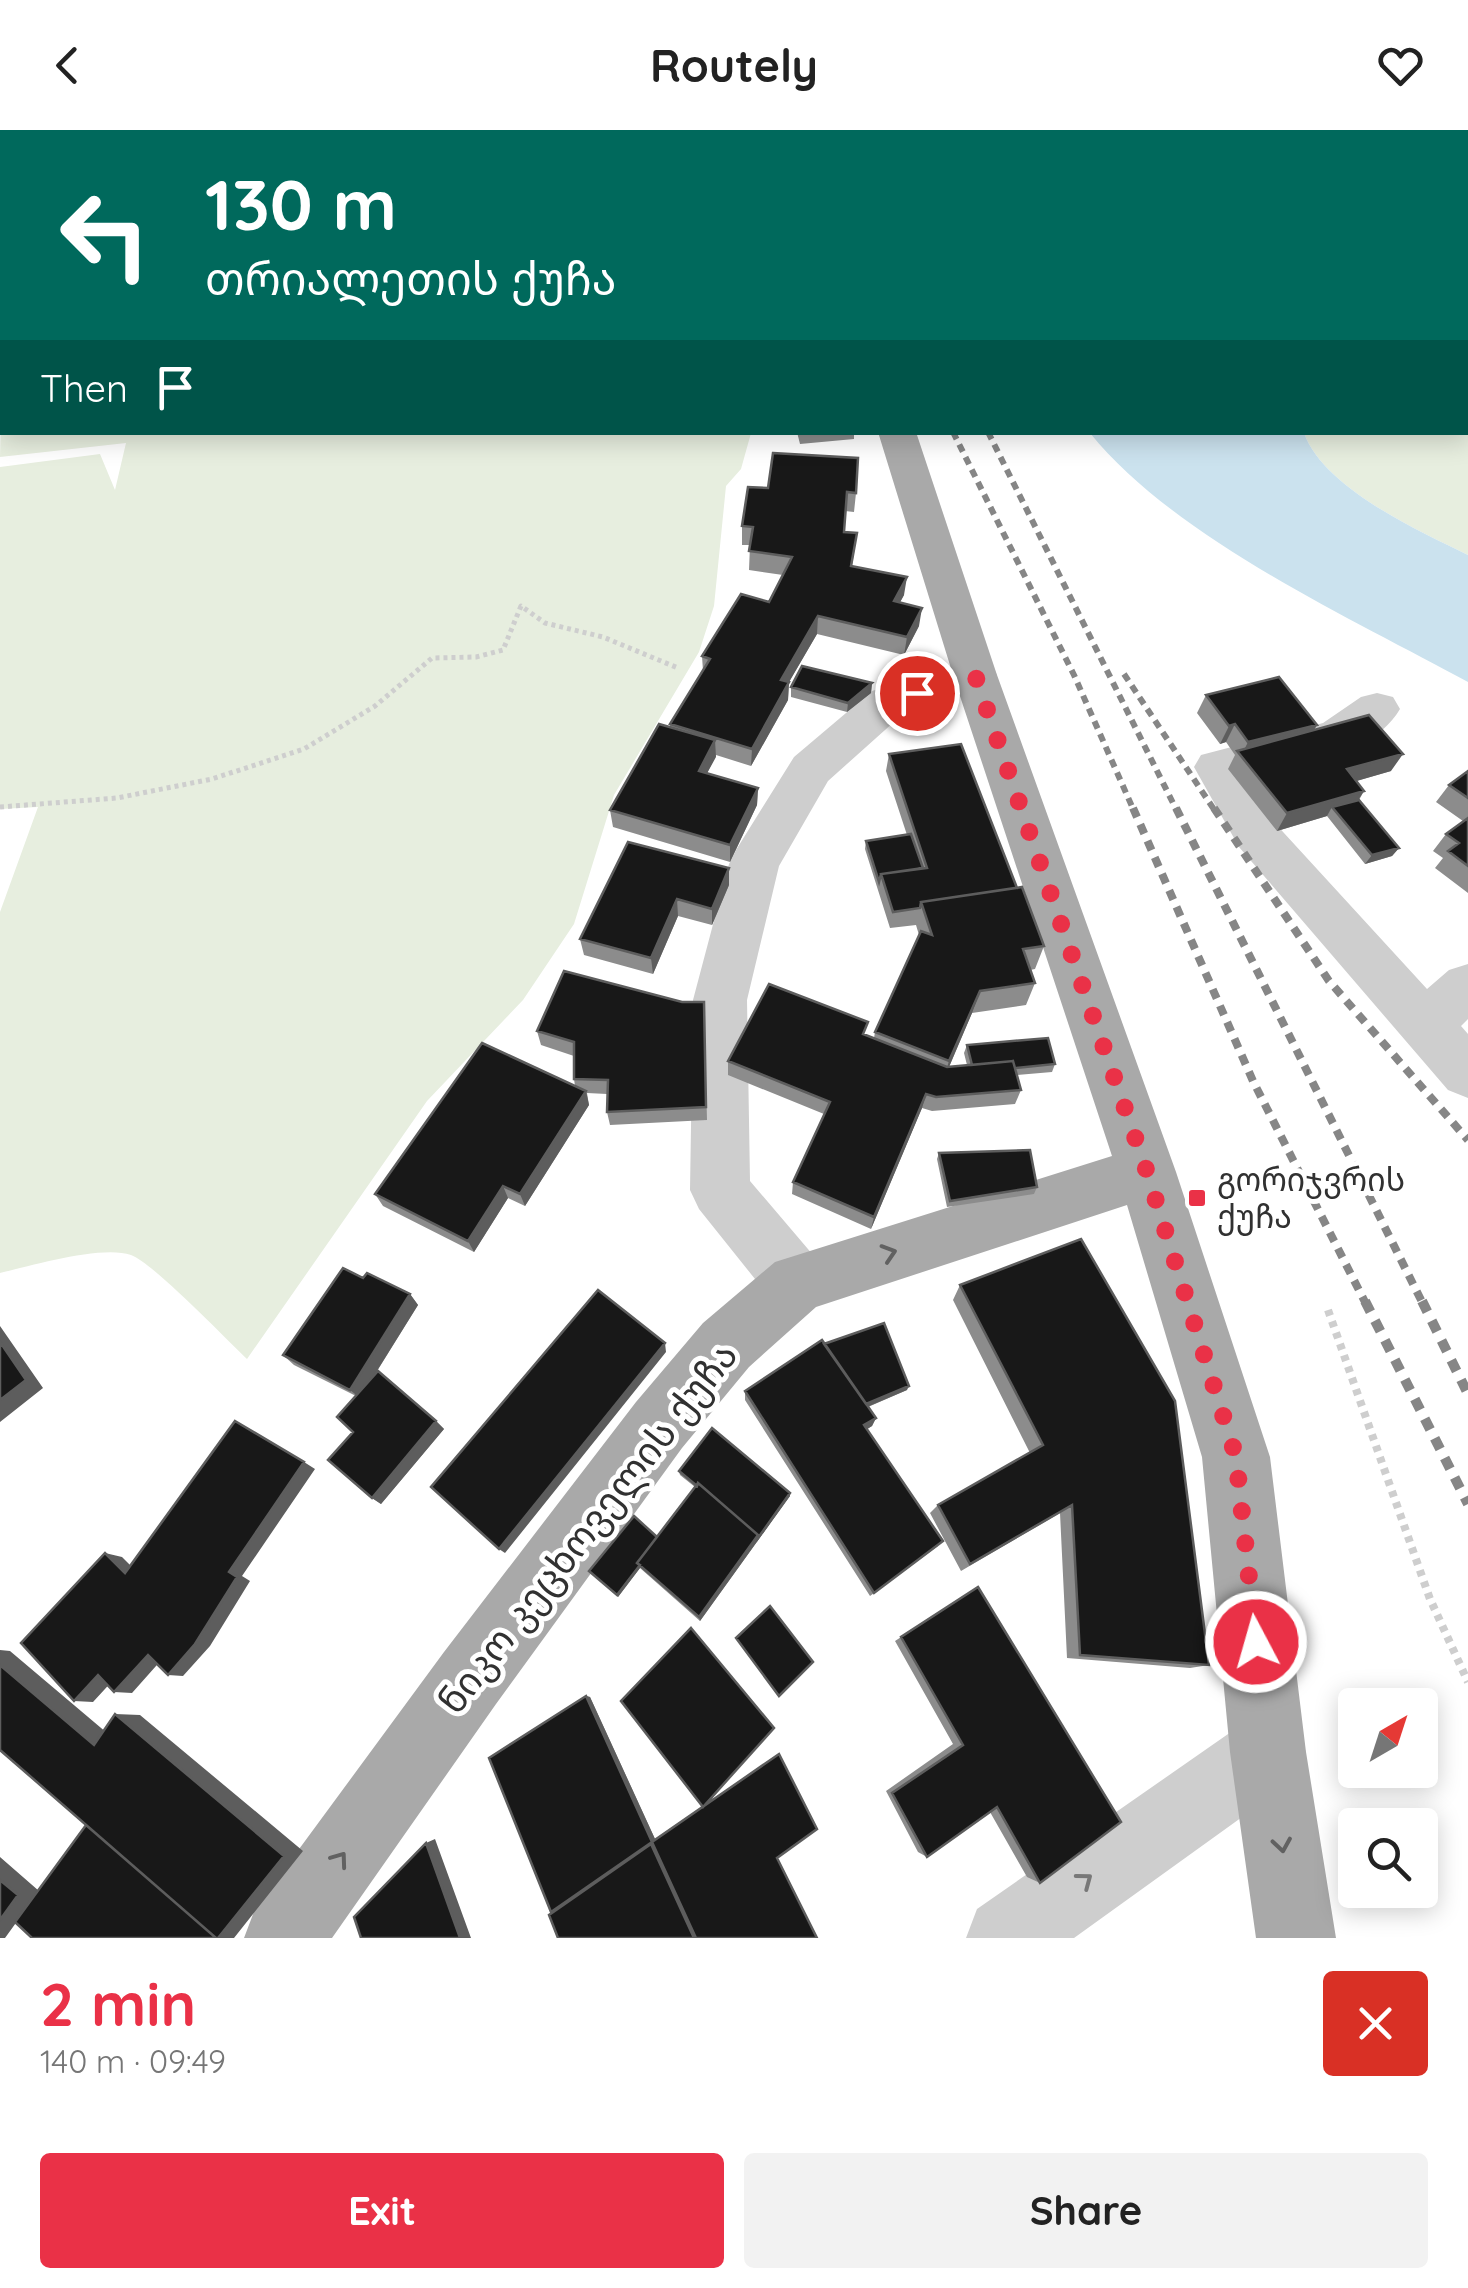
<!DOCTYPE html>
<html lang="en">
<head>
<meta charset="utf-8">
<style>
	body { margin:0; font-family:Quicksand,"Noto Sans Georgian",sans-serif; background:#f2f2f2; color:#222; height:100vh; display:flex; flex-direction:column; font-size:38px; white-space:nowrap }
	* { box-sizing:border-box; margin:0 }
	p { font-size:32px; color:#767676 }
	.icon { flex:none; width:55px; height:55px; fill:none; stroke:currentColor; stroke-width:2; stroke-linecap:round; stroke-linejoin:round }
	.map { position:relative; height:1808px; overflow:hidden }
	.drawer { display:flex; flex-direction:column; background:#fff; flex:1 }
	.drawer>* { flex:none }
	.guide { position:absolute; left:0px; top:0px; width:1470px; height:305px; box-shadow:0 5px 25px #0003; background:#00695c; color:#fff; overflow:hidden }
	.needle { width:65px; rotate:39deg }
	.controls { position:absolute; left:1338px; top:1558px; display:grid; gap:20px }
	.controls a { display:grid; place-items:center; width:100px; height:100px; border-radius:10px; background:#fff; box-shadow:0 5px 25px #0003; font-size:50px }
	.pin { position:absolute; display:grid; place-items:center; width:85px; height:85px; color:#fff; margin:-42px; border:5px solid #fff; border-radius:50%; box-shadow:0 2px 10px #0007 }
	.me { position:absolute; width:110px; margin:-55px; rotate:354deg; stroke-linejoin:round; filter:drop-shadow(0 0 8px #0008) }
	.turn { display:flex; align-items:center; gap:35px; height:210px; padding:0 40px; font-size:45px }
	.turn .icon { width:130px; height:130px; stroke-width:2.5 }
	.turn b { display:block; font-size:70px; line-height:85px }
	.then { display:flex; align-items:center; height:95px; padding:0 40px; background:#0003; gap:20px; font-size:38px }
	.round { display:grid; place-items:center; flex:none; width:105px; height:105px; border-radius:10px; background:#f2f2f2 }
	.head { display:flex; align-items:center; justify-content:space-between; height:170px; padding:0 40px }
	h1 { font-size:60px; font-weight:700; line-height:75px; color:#ea3147 }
	.action { display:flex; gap:20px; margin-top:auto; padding:20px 40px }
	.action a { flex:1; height:115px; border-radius:10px; background:#ea3147; color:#fff; font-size:40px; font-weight:700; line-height:115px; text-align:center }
	.action a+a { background:#f2f2f2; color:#222 }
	header { display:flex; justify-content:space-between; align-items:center; height:130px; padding:0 40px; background:#fff; font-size:45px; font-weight:700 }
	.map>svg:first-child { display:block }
</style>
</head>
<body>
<header><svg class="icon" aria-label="back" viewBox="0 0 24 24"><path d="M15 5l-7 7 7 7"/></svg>Routely<svg class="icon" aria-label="heart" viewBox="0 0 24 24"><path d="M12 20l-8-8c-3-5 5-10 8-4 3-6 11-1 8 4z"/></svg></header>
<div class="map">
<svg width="1468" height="1808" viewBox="0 0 1468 1808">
	<rect width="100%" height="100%" fill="#fff"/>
	<!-- green -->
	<path fill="#e7eedf" d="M0,0H751L753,2H2L0,120Z
		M2,243V302L751,303L741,339L726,356L714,476L699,522L614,665L574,794L523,870L427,971L247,1229C226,1209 153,1133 131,1125C101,1115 31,1136 0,1143V782L38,677L0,679V337L100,324L115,360L126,313L0,327Z
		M1468,258V425C1417,400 1324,358 1304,303L1468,302Z"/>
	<!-- water -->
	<path fill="#cbe2ee" d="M904,0H1468V83V2Z
		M1090,303H1304C1324,358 1417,400 1468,425V552C1349,487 1175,408 1090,303Z"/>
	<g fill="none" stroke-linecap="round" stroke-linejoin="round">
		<!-- path-far1 -->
		<path stroke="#cecece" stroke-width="5" stroke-dasharray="4 4" stroke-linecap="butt" d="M0,677L117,668L212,649L304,619L375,576L432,528L476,527L503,520L521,476L545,493L603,507L678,538"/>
		<!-- path -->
		<path stroke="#cecece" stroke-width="8" stroke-dasharray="6 6" stroke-linecap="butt" d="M1328,1180L1430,1469L1468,1552"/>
		<!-- minor -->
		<path fill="#cecece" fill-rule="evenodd" d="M975,529L991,534L997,545L991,556L904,583L828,651L779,736L747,870L750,1051L819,1132L828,1153L819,1174L797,1183L775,1174L699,1079L690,1060L693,870L729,734L736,720L794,627L872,561Z
			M1377,563L1393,567L1400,579C1372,627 1297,634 1248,647L1273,691L1427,859L1449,840L1468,834V889L1461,896L1468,904V968L1448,960L1239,717L1194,637L1201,625L1323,593L1361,567Z
			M1268,1584L1295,1595L1306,1622L1295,1649L1074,1808H966L977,1779L1241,1595Z"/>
		<!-- major -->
		<path fill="#a9a9a9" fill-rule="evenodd" d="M713,0H743L745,2H715Z
			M878,302H916L997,545L1176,1042L1270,1327L1306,1622L1336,1808H1256L1230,1622L1202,1327L1127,1075L816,1177L749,1237L682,1318L496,1574L332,1808H244L255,1779L444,1522L636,1272L703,1193L775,1132L1112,1026L953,545Z"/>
		<!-- rail-far2 -->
		<path stroke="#868686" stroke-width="6" stroke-dasharray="8 6" stroke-linecap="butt" d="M953,302L1074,545L1134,681
			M988,302L1177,681
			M1124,544L1215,681"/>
		<!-- rail-far1 -->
		<path stroke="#868686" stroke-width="8" stroke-dasharray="10 8" stroke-linecap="butt" d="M1133,678L1253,951L1366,1174
			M1176,678L1423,1174
			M1214,678L1329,851L1468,1010"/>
		<!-- rail -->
		<path stroke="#868686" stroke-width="10" stroke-dasharray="12 10" stroke-linecap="butt" d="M1365,1171L1468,1374
			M1422,1171L1468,1264"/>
	</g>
	<!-- wall -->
	<path fill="#8c8c8c" d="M797,302H854V309L800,314Z
		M748,357L856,363L854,382L845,381L844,402L857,403L852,436L904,465L900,472L919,496L904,525L817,504L789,552L788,570L751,636L716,625L707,643L758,658L757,675L730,732L613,697L610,680L670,597V594L703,541L702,526L769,472L783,445L749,440L750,415H742V396Z
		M872,553L871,563L847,582L791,567V557Z
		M1206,565L1317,595L1314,600L1391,641L1356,651L1364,661L1359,670L1399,718L1392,726L1365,734L1327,686L1277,701L1228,639L1235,625L1226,612L1220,614L1197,583Z
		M889,624L1017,758L1044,816L1035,839L1030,840L1035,853L1026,875L972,883L949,937L967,935L964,923L967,915L1055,934L1052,942L1017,945L1021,960L1015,974L932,981L922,978L871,1099L792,1064L793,1052L824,984L728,945V931L865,905L874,908L875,902L919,805L916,795L890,798L865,719L866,711L907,705L886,641Z
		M1468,641V763L1435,738L1443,728L1433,721L1446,704L1463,691L1436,672L1449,655Z
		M729,738V755L712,795L678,786L653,844L584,825L580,809Z
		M682,872H704L707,990L610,995L607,982V964L587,963L589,975L525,1076L508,1068L474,1122L383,1076L375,1064L575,956L574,949V926L541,915L537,901Z
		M939,1023L1037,1057L1034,1064L947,1077L937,1029Z
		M363,1148L410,1164L418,1175L374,1246L436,1291L444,1299L381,1374L372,1368L353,1302L356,1266L294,1235L283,1225Z
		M960,1155L1209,1535L1190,1538L1067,1528L1060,1383L961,1441L930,1383L938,1375L1030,1323L953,1170Z
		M824,1214L907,1260L868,1277L876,1288L872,1296L867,1299L938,1416L870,1466L745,1270V1261Z
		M679,1341L790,1366L700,1491L640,1438L618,1467L589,1441L657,1407L695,1357L680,1345Z
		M978,1457L1040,1753L1027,1747L990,1682L927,1727L918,1722L886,1661L953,1614L895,1511Z
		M586,1566L590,1567L655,1709L778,1624H779L778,1727L551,1782Z"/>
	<!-- shaded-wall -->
	<path fill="#5d5d5d" d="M907,447L904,465L891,489L894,471Z
		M922,478L919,496L904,525L907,507Z
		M818,486L817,504L789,552L788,570L751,636L752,619L781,550Z
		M872,553L871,563L847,582L848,573Z
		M1235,594L1226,612L1220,614L1229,596Z
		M1317,595L1306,613L1241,626L1248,612Z
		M715,610L716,627L699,658V641Z
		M1403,624L1391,641L1336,657L1347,639Z
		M758,658L757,675L730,732V715Z
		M1364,661L1353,678L1332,677L1327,686L1277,701L1287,683Z
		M1399,718L1392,726L1365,734L1372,725Z
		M729,738V755L712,795V779Z
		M677,769L678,786L653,844L651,828Z
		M980,861L972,883L943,951L949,931Z
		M586,961L589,975L525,1076L520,1064Z
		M926,964L922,978L871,1099L874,1087Z
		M503,1056L508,1068L474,1122L468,1111Z
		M410,1164L418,1175L360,1268L350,1260Z
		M0,1196L43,1258L0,1292Z
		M665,1213L666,1222L505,1423L499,1419Z
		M909,1256L907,1260L860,1280L861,1276Z
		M876,1288L872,1296L861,1303L864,1295Z
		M436,1291L444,1299L381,1374L372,1368Z
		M304,1332L315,1339L242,1446L250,1451L210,1516L183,1546L168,1545L229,1442Z
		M790,1363V1366L700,1491L699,1487Z
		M105,1423L122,1427L142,1447L125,1443Z
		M639,1436L640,1438L618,1467L617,1465Z
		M0,1520L10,1521L120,1614L94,1615L0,1535Z
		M148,1525L164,1527L132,1563L114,1562Z
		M98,1545L116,1547L93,1572L74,1571Z
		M586,1566L590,1567L655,1709L652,1712Z
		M115,1584L140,1585L303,1721L234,1808H218Z
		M435,1709L471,1808H460L426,1713Z
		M0,1727L39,1761L5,1808H0Z"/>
	<!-- building -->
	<path fill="#181818" stroke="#5d5d5d" stroke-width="2.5" d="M773,323L858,328L856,363L847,362L844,402L857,403L851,436L907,447L894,471L922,478L907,507L818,486L781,550L789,552L752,619L670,594L710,529L702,526L741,464L769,472L792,427L749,421L753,397L742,396L748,357L768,358Z
		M802,536L872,553L848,573L791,557Z
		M1279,547L1317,595L1248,612L1235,594L1229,596L1206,565Z
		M1369,585L1403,624L1347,639L1364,661L1287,683L1237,621Z
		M659,594L715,610L699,641L758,658L730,715L610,680Z
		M961,614L1017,758L921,772L920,778L893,782L881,744L927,738L889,624Z
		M1468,641V668L1449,655Z
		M1359,670L1399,718L1372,725L1332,677Z
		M1468,688V736L1448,721L1459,713L1446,704Z
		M911,704L923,738L881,744L879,752L866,711Z
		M628,712L729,738L712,779L677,769L651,828L580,809Z
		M1022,757L1044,816L1023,819L1035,853L980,861L949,931L875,902L921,801L932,805L921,772Z
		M564,841L682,872H704L706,977L607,982L608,950L574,949V912L537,901Z
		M769,854L868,892L863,904L947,937L1013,931L1021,960L936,967L926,964L874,1087L793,1052L830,972L728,931Z
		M1048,908L1055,934L1015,938L1013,931L972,935L967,915Z
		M482,913L586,961L520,1064L503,1056L468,1111L375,1064Z
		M1030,1020L1037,1057L950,1071L939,1023Z
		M1081,1109L1175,1271L1209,1535L1080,1525L1072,1375L970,1434L938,1375L1043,1315L960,1155Z
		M343,1138L363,1148L367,1143L410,1164L350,1260L283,1225Z
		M598,1160L665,1213L499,1419L431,1357Z
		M884,1193L909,1256L866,1274L824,1214Z
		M822,1210L876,1288L864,1295L943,1411L874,1463L745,1261Z
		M0,1212L26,1250L0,1270Z
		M378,1241L436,1291L372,1368L328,1330L353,1302L337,1287Z
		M235,1291L304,1332L229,1442L237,1447L195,1514L168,1545L148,1525L114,1562L98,1545L74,1571L21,1513L105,1423L125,1443Z
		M712,1298L790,1363L758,1408V1405L698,1353L697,1356L679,1341Z
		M698,1353L758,1405L699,1487L637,1433Z
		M634,1386L657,1407L637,1433L640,1435L617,1465L589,1441Z
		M978,1457L1121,1692L1040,1753L997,1677L927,1727L892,1663L963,1615L901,1507Z
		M770,1476L813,1532L779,1566L736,1508Z
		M691,1498L774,1598L703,1677L621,1571Z
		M0,1535L94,1615L115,1584L284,1726L218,1808H216L0,1620Z
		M586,1566L652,1712L551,1782L489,1628Z
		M779,1624L817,1699L777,1728L817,1808H696L652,1712Z
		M86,1695L216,1808H32L15,1792Z
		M426,1713L460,1808H361L354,1787Z
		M651,1714L694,1808H558L549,1785Z
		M0,1750L18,1765L0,1790Z"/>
	<!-- one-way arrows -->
	<defs><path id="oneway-chevron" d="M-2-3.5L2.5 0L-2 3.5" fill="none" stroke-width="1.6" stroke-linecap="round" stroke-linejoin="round" transform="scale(2.5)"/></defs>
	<g stroke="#616161">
		<use href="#oneway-chevron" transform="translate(889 1123) rotate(-18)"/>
		<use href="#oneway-chevron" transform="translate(1282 1715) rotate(81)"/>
		<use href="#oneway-chevron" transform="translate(340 1729) rotate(-54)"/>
	</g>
	<use stroke="#787878" href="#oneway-chevron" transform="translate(1085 1750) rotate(-37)"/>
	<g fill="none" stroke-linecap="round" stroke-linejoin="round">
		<!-- route -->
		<path stroke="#ea3147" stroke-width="18" stroke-dasharray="0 32.4" d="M917,563L975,545L1147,1042L1236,1327L1256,1512"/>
	</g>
	<!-- markers -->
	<rect fill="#ea3147" stroke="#fff" stroke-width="4" x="1187" y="1058" width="20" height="20" rx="5"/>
	<g text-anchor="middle" stroke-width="10" stroke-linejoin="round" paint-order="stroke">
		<!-- poi labels -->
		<g font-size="32" fill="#313131" stroke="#fff" text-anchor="start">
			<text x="1217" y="1061">გორიჯვრის<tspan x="1217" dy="37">ქუჩა</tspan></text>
		</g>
		<!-- near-street labels -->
		<g font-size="38" fill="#313131" stroke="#fff">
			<text transform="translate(588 1398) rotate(-52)" y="13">ნიკო კეცხოველის ქუჩა</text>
		</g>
	</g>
</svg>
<div class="controls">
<a><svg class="needle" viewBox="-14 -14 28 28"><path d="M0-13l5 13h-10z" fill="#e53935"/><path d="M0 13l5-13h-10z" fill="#767676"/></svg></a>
<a><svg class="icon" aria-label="search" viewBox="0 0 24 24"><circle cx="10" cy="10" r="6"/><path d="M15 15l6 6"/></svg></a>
</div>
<div class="pin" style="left:917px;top:563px;background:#d93025"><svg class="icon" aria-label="arrive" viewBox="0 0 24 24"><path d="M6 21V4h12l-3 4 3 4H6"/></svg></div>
<svg class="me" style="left:1256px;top:1512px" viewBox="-20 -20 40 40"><circle r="17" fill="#ea3147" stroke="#fff" stroke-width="3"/><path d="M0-11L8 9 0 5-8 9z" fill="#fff"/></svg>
<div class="guide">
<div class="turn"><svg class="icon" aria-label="left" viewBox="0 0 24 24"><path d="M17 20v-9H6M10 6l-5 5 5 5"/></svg><div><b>130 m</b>თრიალეთის ქუჩა</div></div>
<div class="then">Then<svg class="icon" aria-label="arrive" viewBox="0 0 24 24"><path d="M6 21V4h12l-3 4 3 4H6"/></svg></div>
</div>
</div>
<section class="drawer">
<div class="head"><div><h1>2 min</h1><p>140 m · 09:49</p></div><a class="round" style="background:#d93025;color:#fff"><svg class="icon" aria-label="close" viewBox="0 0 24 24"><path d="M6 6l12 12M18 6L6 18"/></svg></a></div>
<div class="action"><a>Exit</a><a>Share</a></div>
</section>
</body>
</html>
